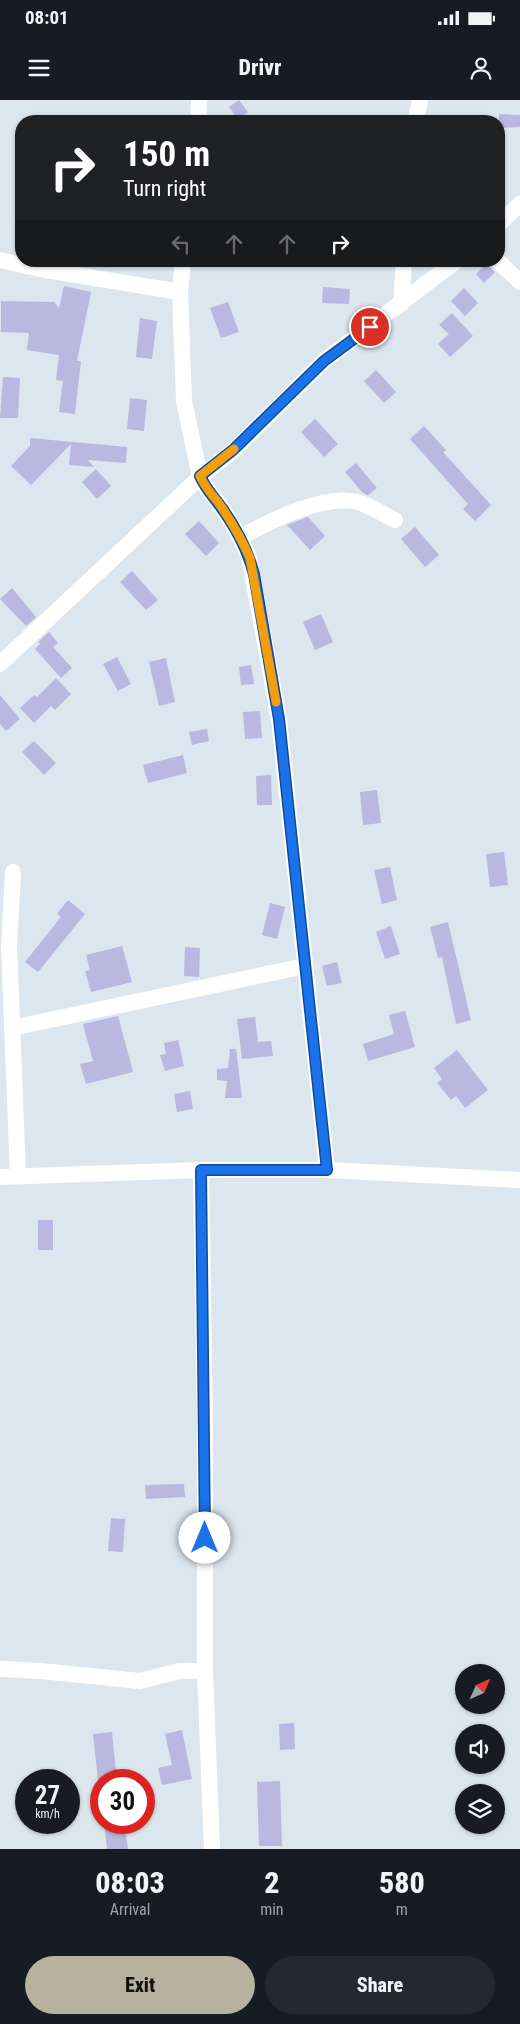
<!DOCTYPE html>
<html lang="en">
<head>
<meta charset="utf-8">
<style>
	body { margin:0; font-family:"Roboto Condensed",sans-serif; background:#242831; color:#f1f3f6; height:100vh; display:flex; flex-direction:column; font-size:19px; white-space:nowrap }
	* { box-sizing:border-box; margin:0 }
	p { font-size:16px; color:#9ea1a6 }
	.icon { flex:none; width:28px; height:28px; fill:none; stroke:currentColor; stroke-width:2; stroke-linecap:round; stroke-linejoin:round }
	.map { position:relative; height:1749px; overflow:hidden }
	.sheet { display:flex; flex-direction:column; background:#171b24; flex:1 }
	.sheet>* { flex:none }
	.hud { position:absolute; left:15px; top:15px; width:490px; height:152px; border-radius:20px; box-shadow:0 1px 4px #0004; background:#202124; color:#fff; overflow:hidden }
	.needle { width:32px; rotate:45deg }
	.controls { position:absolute; left:455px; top:1564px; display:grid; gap:10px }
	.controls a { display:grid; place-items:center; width:50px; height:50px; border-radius:50%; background:#171b24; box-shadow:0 1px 4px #0004; font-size:25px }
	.speed { position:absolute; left:15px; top:1669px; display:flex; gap:10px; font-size:25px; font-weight:700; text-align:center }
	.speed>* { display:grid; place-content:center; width:65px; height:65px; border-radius:50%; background:#171b24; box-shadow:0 1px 4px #0004; line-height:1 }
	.speed small { font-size:12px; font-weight:400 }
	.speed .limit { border:8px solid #d22; background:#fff; color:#111 }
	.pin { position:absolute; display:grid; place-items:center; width:42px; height:42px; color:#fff; margin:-21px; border:2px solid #fff; border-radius:50%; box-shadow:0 1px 5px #0007 }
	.me { position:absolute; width:55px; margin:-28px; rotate:0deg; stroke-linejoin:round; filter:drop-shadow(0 0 4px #0008) }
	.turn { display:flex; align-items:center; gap:18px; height:105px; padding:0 25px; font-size:22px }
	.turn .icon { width:65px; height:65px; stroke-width:2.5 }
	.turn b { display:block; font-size:35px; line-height:42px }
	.lanes { display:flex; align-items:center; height:48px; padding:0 25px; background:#0003; justify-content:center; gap:25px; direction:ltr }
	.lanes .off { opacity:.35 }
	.eta { display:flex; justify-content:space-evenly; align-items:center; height:85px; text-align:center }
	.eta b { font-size:30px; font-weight:800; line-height:35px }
	.cta { display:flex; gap:10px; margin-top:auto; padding:10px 25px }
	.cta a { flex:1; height:58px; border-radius:30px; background:#b7b29d; color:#111; font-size:20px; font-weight:800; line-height:58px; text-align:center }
	.cta a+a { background:#242831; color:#f1f3f6 }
	.status { display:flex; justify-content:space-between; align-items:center; height:35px; padding:0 25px; background:#171b24; direction:ltr }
	.status svg { height:14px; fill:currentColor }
	header { display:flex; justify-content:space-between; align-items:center; height:65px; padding:0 25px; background:#171b24; font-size:22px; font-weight:800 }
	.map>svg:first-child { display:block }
</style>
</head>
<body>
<div class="status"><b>08:01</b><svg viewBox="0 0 49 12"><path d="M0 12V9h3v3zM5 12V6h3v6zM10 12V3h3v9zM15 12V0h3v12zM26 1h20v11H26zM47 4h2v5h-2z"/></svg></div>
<header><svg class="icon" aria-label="menu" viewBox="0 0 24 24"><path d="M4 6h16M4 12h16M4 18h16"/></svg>Drivr<svg class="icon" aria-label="person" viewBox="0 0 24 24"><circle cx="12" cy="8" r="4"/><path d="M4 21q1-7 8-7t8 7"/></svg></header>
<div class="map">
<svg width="520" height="1749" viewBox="0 0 520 1749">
	<rect width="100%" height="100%" fill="#dbe6ee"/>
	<!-- building -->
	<path fill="#b8b8e0" d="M239,0L248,12L238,20L229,7Z
		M499,14L520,15V27L499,28Z
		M486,164L495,172L484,183L476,174Z
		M64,186L91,192L77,261H81L75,314L59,312L63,281L56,280L59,255L27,250L29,233L1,232V201L54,202L59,208Z
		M323,187L350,189L349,204L322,203Z
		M464,188L478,203L465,216L451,201Z
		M228,202L239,232L221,238L210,208Z
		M452,213L473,236L450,257L438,244L449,234L439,225Z
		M140,218L157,221L152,259L136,257Z
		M376,270L396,292L384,303L364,281Z
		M3,277L20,278L18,318H0Z
		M130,298L147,300L144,331L127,329Z
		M315,319L338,344L324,357L301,332Z
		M424,326L446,350L443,352L491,405L475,421L463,409L468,404L410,339Z
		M30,338L127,347L126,363L88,360L94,367L69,365L71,344L31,385L11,366L30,346Z
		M356,363L377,388L368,395L363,393L345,372Z
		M96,369L111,386L97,399L82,382Z
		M308,417L325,436L310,450L287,425Z
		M199,421L219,443L206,456L185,434Z
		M415,427L439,455L425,467L401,439Z
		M132,471L158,500L146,510L120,482Z
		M12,488L36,517L26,526L0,499Z
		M321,514L333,542L315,550L303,522Z
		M49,532L58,543L53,547L72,568L61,578L35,549L40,544L38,542Z
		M117,557L131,584L118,591L103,564Z
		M166,558L175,602L159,606L149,562Z
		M251,565L254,584L241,585L239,567Z
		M56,578L71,594L55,610L51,606L34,623L20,608L34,595L37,597Z
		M0,595L20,619L6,631L0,624Z
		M260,611L262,638L245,639L243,612Z
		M207,629L209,641L192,645L189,632Z
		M34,641L56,663L44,675L22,652Z
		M183,655L187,673L148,683L143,665Z
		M271,675L272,705H257L256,676Z
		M377,690L381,723L363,725L360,692Z
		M504,752L508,785L490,787L486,754Z
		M390,767L397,800L382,804L374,770Z
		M68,800L85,814L38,872L25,862L61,817L57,814Z
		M270,803L285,807L277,839L262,835Z
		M448,822L471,920L456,924L442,857L438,858L430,827Z
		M391,826L400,854L385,859L376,832Z
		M122,846L132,882L91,892L85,871L90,870L86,855Z
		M185,847L200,848L199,877L184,876Z
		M337,862L342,883L327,886L322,866Z
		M405,911L415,947L368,961L363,944L394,934L389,915Z
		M118,916L133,972L86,984L80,964L93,961L83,924Z
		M255,917L258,942L271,941L273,956L242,959L237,919Z
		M178,940L184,966L165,971L160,955L166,954L164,943Z
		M230,949H236L242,998H225L227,981L217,980V969L228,968Z
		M457,950L488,990L465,1008L456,996L451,1000L437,983L442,979L434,968Z
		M190,991L193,1009L177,1012L174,994Z
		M38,1120H53V1150H38Z
		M184,1384L185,1397L146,1399L145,1385Z
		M111,1418L125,1419L123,1452L108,1451Z
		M294,1623L295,1649L280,1650L279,1624Z
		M182,1630L192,1679L162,1685L158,1668L172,1665L165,1634Z
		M112,1632L117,1680H98L93,1634Z
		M280,1681L282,1746H259L257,1682Z
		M104,1722H124L128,1749H107Z"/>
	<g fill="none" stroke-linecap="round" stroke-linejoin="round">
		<!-- street -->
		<path stroke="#fff" stroke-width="16" d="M198,21L199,0
			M416,21L420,0
			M499,124L520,104
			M0,160L40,169L180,192
			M183,161L180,192L184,301L200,377C205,387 211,394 218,402C230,419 241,439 249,457L279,619L327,1070
			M498,161L520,182
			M401,204L404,161
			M240,438C269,421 323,394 357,402C370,405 384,415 395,420
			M0,564L200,377L233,351L324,261L456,161
			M13,772L9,846L18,1076
			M12,928L305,866
			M201,1070L205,1324V1571L212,1749
			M0,1077L201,1070H327L520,1080
			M0,1569L41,1571L140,1581L179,1571H205"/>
	</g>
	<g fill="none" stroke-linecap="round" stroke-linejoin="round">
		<!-- route casing -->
		<g stroke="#114b97" stroke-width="12">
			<path id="route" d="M205,1438L201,1070H327L279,619L254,474C247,448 234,424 218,403C211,394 205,387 200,376L233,350L324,261L370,227"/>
		</g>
		<!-- route -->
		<use href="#route" stroke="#1a73e8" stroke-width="9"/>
		<!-- slow -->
		<path stroke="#f59e0b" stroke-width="9" d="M234,349L200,376C205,387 211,394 218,402C230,419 241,438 250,458L276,602"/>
	</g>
</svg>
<div class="controls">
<a><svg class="needle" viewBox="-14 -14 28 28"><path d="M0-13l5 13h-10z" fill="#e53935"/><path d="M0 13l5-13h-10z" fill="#9ea1a6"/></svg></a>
<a><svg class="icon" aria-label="sound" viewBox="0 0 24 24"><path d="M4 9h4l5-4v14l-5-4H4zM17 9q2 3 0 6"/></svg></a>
<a><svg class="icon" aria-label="layers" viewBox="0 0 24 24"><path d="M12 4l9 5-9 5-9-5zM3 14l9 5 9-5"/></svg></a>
</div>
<div class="speed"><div>27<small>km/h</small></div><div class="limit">30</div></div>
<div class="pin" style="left:370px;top:227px;background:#d93025"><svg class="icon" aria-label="arrive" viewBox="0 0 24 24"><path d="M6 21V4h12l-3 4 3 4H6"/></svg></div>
<svg class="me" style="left:205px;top:1438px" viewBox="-20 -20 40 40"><circle r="19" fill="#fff"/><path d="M0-13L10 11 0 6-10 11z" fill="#1a73e8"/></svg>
<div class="hud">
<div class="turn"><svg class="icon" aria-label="right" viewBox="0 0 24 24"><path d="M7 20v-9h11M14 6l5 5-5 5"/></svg><div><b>150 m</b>Turn right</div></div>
<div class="lanes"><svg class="icon off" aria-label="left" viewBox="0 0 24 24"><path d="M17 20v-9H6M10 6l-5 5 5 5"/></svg><svg class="icon off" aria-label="ahead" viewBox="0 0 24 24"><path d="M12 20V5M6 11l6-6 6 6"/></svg><svg class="icon off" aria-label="ahead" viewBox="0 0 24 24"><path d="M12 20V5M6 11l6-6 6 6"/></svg><svg class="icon" aria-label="right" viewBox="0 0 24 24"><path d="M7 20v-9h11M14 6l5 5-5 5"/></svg></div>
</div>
</div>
<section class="sheet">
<div class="eta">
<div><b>08:03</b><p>Arrival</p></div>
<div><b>2</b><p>min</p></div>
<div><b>580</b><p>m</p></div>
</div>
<div class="cta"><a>Exit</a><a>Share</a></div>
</section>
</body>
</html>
